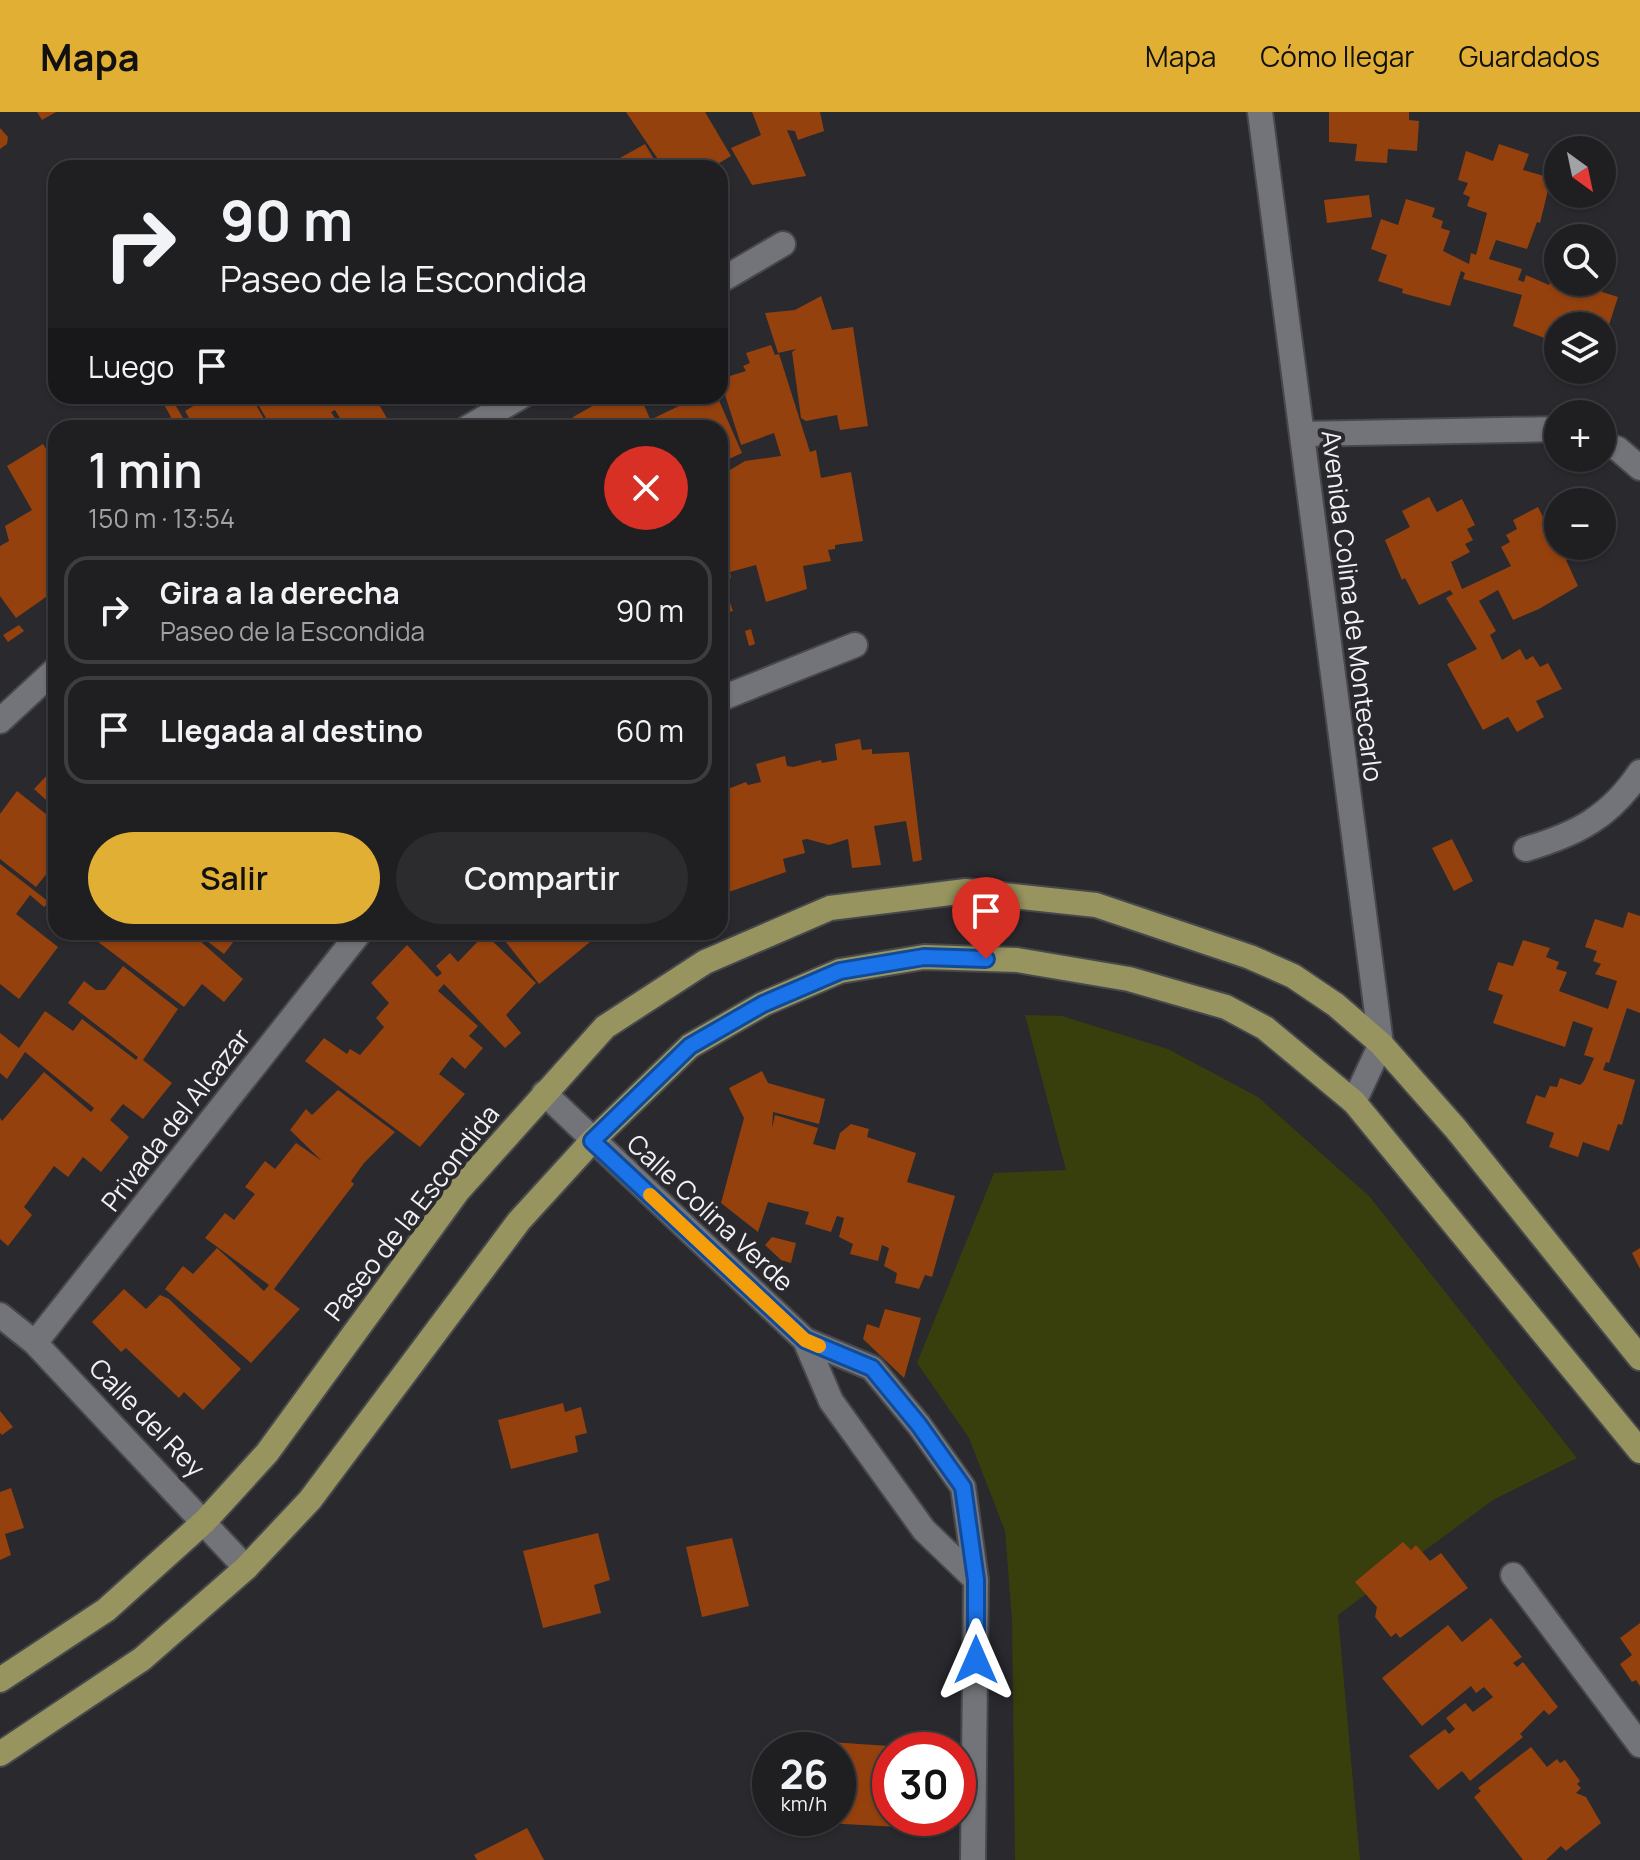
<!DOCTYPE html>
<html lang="es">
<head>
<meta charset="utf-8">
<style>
	body { margin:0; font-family:Manrope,sans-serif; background:#2c2c2f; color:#f1f3f6; height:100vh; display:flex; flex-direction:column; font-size:30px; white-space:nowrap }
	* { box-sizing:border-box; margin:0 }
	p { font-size:26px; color:#a1a2a5 }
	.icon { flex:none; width:44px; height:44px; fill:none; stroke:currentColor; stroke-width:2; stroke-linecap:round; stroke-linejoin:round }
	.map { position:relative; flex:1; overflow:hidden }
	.side { position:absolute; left:48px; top:308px; width:680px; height:520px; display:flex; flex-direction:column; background:#1f1f22; border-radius:24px; box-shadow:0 2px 6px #0004,0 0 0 2px #3c3d40 }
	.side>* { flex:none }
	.guide { position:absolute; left:48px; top:48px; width:680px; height:244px; border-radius:24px; box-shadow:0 2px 6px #0004,0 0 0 2px #3c3d40; background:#1f1f22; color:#f1f3f6; overflow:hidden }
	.needle { width:52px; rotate:147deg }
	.controls { position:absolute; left:1544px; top:24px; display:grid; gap:16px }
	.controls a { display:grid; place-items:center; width:72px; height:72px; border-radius:50%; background:#1f1f22; box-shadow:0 2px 6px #0004,0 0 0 2px #3c3d40; font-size:40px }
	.speed { position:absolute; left:752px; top:1620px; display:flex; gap:16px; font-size:40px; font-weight:700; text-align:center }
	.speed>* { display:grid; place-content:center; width:104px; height:104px; border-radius:50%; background:#1f1f22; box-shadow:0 2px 6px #0004,0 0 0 2px #3c3d40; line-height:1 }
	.speed small { font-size:20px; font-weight:400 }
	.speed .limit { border:12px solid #d22; background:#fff; color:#111 }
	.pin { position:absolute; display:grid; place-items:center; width:68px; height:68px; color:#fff; margin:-82px -34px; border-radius:50% 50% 50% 0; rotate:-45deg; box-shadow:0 0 8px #0007 }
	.pin .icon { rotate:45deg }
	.me { position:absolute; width:88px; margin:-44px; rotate:0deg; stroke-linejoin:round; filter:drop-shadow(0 0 6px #0008) }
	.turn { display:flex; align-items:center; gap:28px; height:168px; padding:0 40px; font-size:36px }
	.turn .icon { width:104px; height:104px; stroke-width:2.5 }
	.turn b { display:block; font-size:56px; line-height:68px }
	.then { display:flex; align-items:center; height:76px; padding:0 40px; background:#0003; gap:16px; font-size:30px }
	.round { display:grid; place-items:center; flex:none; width:84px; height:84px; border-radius:42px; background:#2c2c2f }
	.summary { display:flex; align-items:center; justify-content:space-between; height:136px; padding:0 40px }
	h1 { font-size:48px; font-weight:600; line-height:60px }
	.cta { display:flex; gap:16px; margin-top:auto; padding:16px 40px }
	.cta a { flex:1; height:92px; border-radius:48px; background:#e1af34; color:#111; font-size:32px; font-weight:600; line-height:92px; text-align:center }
	.cta a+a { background:#2c2c2f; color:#f1f3f6 }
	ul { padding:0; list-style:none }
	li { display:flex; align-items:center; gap:24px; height:108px; margin:0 16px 12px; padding:0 24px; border:4px solid #3c3d40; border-radius:24px }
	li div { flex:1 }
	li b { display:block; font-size:30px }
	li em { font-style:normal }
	header { display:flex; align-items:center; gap:48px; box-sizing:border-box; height:112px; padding:0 40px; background:#e1af34; color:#111 }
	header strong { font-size:38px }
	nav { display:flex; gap:44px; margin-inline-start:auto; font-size:28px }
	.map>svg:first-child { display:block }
</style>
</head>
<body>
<header>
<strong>Mapa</strong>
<nav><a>Mapa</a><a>Cómo llegar</a><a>Guardados</a></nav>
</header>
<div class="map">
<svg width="1640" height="1748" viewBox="0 0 1640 1748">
	<rect width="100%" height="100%" fill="#29292e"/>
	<!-- green -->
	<path fill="#393e0d" d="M1025,903L1062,904L1168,937L1258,985L1369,1084L1577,1346L1493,1388L1338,1503L1360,1748H1015L1012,1508L1005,1419L969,1326L917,1251L994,1061L1066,1058Z"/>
	<!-- building -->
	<path fill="#95410e" d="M37,0H56L42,8Z
		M626,0H705L731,44L711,56H664Z
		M752,0H820L824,19L798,28L795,19L787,18L806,64L752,73L731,36L761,23Z
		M1329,0H1409V8L1419,9L1417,39L1388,37L1387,51L1355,49L1357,32L1329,30Z
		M0,16L8,25L7,32L0,37Z
		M645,32L659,56H602Z
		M1499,32L1529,42L1523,58L1551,66L1540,111L1537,110L1527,137L1496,128L1489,147L1522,157L1518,168L1524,170L1526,163L1549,173L1555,154L1558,155V170H1602V150L1611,153L1602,180L1618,185L1608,216L1592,210L1591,214H1558V228L1555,230L1513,214L1522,183L1463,167L1465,161L1461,159L1450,194L1402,181L1403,177L1378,169L1387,143L1371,137L1381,107L1398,113L1406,87L1435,96L1432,105L1443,109L1441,116L1450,119L1443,139L1469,152L1471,141L1476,143L1487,101L1467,94L1470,85L1463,82L1468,71L1458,68L1466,39L1493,49Z
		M1369,83L1372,105L1327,111L1324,88Z
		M821,184L832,218L853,215L868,314L840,318L837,303L806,309L801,306L792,240L796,237L778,241L765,201L795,198Z
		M771,233L775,243L779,242L810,340L816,338L821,366L851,360L863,429L835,433V437L828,438L831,449L803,454L807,477L766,490L756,453L730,460L731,466L722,468L733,499L720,503V437L723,436L720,364L745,349L781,344L774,321L741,333L720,267L746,259L743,254L750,251L746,241Z
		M159,284H170L189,316H152L171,305Z
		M210,284H251L269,316H195L185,299Z
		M253,284H327L331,290L334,289L331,284H374L388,308L373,316H346L335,298L331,300L336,308L320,316H313L310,312L305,315L302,311L293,316H272Z
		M610,284H640L654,316H578L573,305Z
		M681,284H717L742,341L720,351V316H659L654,306L681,293Z
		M43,332L56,353V478L16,506L0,484V434L9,429L5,414L32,398L7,354Z
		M1429,385L1437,400L1462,387L1475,413L1467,417L1473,428L1465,432L1470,440L1451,450L1462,477L1511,454L1501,435L1510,430L1506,423L1517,417L1513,408L1538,395L1551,421L1558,417V434H1577L1580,441L1566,448L1578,474L1539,497L1513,508L1498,478L1479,489L1496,519L1490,523L1502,548L1520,537L1526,548L1533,544L1540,555L1548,551L1562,577L1536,589L1544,605L1517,620L1508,605L1483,618L1447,552L1477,537L1446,486L1453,482L1450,478L1419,493L1405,466L1402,468L1385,428L1410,415L1402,399Z
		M19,513L24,519L8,530L3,523Z
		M751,517L755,532L749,534L745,519Z
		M860,627L862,638L872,637V642L909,640L922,748L913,750L906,709L874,714L881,753L852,756L848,727L829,733L807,727L802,728L805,741L783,747L786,760L720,783V680L746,670L748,673L761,670L756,652L785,644L787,654L793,655L821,648L822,651L837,648L835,632Z
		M56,632V697L34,677L52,658L49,655L54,650L46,643Z
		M17,679L56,710V750L36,775L0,747V702Z
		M1452,727L1473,769L1454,779L1432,736Z
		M0,752L49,790L44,795L30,783L16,802L58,835L19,887L0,872Z
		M1628,800L1640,804V901L1627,896L1609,951L1606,950L1603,958L1635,968L1622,1013L1618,1012L1609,1039L1583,1030L1578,1045L1549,1035L1554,1021L1526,1011L1536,983L1545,986L1550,974L1557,975L1560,966L1580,973L1584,969L1594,946L1584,943L1593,916L1573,909L1565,935L1493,911L1503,883L1488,878L1498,850L1513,854L1523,828L1550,836L1546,845L1559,850L1556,857L1567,860L1559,879L1608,897L1617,869L1595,862L1601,852L1593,849L1597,839L1585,835L1595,807L1623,816Z
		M85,820H190L243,867L224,890L202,872L184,895Z
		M195,820H241L224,842Z
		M498,820H582L590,830L539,872Z
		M485,822L536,871L506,903L521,921L505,936L444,872L438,879L478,914L469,924L483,936L465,957L452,945L439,962L465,982L420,1035L305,949L324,926L347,942L350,937L360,943L384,915L376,906L389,891L371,871L407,833L437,865L442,861L436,854L450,841L458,850Z
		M123,854L178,897L143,948L172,971L143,1007L123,992L110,1008L129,1025L101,1060L83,1045L68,1065L54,1054L24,1095L32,1103L8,1134L0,1127V1006L2,1009L44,960L91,1000L94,996L25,940L7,967L0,961V921L19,936L45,899L73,919L82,907L136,948L138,945L68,891L84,869L96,878H105Z
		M762,959L768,971L825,987L819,1012L773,1000L772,1016L775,1003L818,1016L813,1032L835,1038L840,1021L851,1012L869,1017L867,1025L916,1041L907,1070L955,1084L932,1165L925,1163L919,1177L895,1171L897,1161L884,1154L889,1136L882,1133L878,1149L850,1142L853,1132L839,1125L844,1106L837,1104L831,1120L805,1112L809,1100L768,1090L758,1120L721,1091L744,1006L729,976Z
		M338,978L395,1020L364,1051L351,1069L354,1072L274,1177L300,1197L251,1251L165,1177L183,1154L193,1162L217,1136L264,1179L269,1173L205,1126L225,1101L234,1108L255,1082L245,1075L265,1049L275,1057L296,1031L322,1049L290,1018L306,997L312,1003Z
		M772,1125L796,1131L791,1151L781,1148L765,1133Z
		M1640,1136V1157L1632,1141Z
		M124,1177L146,1197L160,1183L169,1187L241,1257L203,1298L184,1280L179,1286L126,1236L121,1240L92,1210Z
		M885,1197L921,1206L904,1266L863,1227L867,1212L879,1216Z
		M563,1291L565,1300L581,1295L587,1321L575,1324L578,1340L511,1357L498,1308Z
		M0,1299L13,1315L2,1323L0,1321Z
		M11,1376L24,1416L5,1422L11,1443L0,1448V1380Z
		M598,1421L610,1468L594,1473L601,1501L543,1516L523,1439Z
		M732,1426L749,1494L702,1505L686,1435Z
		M1403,1430L1411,1438L1416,1433L1430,1449L1441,1441L1468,1476L1400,1526L1396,1521L1391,1525L1375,1505L1377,1495L1355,1470Z
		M1491,1506L1522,1545L1513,1551L1517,1555L1523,1550L1558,1595L1549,1603L1544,1598L1520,1622L1523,1625L1470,1669L1462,1659L1438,1678L1409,1644L1445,1617L1449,1622L1455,1617L1446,1606L1465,1591L1473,1600L1493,1585L1484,1575L1476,1581L1471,1574L1422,1614L1382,1566L1448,1513L1462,1530Z
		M1640,1511V1574L1636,1568L1632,1570L1620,1552L1632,1543L1620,1526Z
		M830,1630L889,1634L890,1706H900L899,1715L825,1711V1706H838V1638H830Z
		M1531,1635L1547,1655L1557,1647L1560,1651L1565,1648L1580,1669L1577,1672L1581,1676L1576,1681L1586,1685L1601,1711L1566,1739L1561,1734L1546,1748H1523L1474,1685L1481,1679L1478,1676Z
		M527,1716L544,1748H477L474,1743Z"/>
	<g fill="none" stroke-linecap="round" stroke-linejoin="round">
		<!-- minor casing -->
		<g stroke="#47484c" stroke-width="28">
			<path id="minor" d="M1260,0L1381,932L1354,990
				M720,169L783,132
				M467,316L522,284
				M1302,322L1558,317
				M1602,331L1618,337L1640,356
				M720,587L855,533
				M0,609L56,557
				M1526,737C1577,722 1610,705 1640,660
				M544,981L805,1228L872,1256L919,1313L963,1375L976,1468L973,1748
				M0,1203L35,1231L246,1456
				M805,1228L831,1289L924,1418L976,1468
				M35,1231L360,820
				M1513,1463L1640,1633"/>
		</g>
		<!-- major casing -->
		<g stroke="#47484c" stroke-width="28">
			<path id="major" d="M0,1568L106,1498L205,1409L267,1341L458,1079L605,915L705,850L830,796L966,779L1096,793L1250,845L1293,864L1336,893L1381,932L1456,1017L1640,1246
				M0,1642L142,1547L246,1456L310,1388L519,1109L592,1029L690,934L763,892L840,859L924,845L1017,848L1129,867L1226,895L1265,916L1354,990L1640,1339"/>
		</g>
		<!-- minor -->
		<use href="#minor" stroke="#737479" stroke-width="24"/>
		<!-- major -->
		<use href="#major" stroke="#97945f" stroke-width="24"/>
	</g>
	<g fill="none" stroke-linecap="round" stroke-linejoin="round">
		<!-- route casing -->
		<g stroke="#114b97" stroke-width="20">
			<path id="route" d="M976,1548V1468L963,1375L919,1313L872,1256L805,1228L592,1029L690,934L763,892L840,859L924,845L986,847"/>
		</g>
		<!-- route -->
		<use href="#route" stroke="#1a73e8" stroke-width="14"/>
		<!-- slow -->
		<path stroke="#f59e0b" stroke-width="14" d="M650,1083L805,1228L819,1234"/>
	</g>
	<g text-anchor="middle" stroke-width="8" stroke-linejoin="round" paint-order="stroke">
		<!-- street labels -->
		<g font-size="26" fill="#f2f2f5" stroke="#29292e">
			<text transform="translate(1352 494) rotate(83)" y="9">Avenida Colina de Montecarlo</text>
			<text transform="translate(176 1008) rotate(-52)" y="9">Privada del Alcazar</text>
			<text transform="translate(412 1101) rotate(-52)" y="9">Paseo de la Escondida</text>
			<text transform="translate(710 1101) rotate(43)" y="9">Calle Colina Verde</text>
			<text transform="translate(147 1306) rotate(46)" y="9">Calle del Rey</text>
		</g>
	</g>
</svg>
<div class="controls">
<a><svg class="needle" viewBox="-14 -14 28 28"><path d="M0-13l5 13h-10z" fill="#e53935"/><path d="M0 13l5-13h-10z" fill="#a1a2a5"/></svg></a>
<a><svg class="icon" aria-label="search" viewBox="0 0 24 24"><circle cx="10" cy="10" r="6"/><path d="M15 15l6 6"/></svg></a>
<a><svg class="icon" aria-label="layers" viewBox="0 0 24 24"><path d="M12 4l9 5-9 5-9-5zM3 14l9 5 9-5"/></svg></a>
<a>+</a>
<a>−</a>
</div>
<div class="speed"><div>26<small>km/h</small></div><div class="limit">30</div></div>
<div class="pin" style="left:986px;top:847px;background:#d93025"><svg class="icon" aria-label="arrive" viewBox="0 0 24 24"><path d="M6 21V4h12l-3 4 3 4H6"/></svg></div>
<svg class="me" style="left:976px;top:1548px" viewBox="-20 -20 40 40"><path d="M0-17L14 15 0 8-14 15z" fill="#1a73e8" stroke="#fff" stroke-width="4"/></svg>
<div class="guide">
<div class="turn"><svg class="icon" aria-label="right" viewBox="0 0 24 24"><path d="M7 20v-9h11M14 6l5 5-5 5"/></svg><div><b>90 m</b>Paseo de la Escondida</div></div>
<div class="then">Luego<svg class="icon" aria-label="arrive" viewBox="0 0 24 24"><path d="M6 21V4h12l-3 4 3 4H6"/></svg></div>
</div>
<section class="side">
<div class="summary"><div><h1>1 min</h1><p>150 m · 13:54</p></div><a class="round" style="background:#d93025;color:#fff"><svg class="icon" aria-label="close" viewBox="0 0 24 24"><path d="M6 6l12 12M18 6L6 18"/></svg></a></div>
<ul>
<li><svg class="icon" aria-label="right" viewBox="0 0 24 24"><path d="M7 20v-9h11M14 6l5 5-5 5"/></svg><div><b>Gira a la derecha</b><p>Paseo de la Escondida</p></div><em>90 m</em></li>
<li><svg class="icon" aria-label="arrive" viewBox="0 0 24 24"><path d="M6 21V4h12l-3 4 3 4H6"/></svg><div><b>Llegada al destino</b></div><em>60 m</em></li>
</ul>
<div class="cta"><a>Salir</a><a>Compartir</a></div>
</section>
</div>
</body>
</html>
